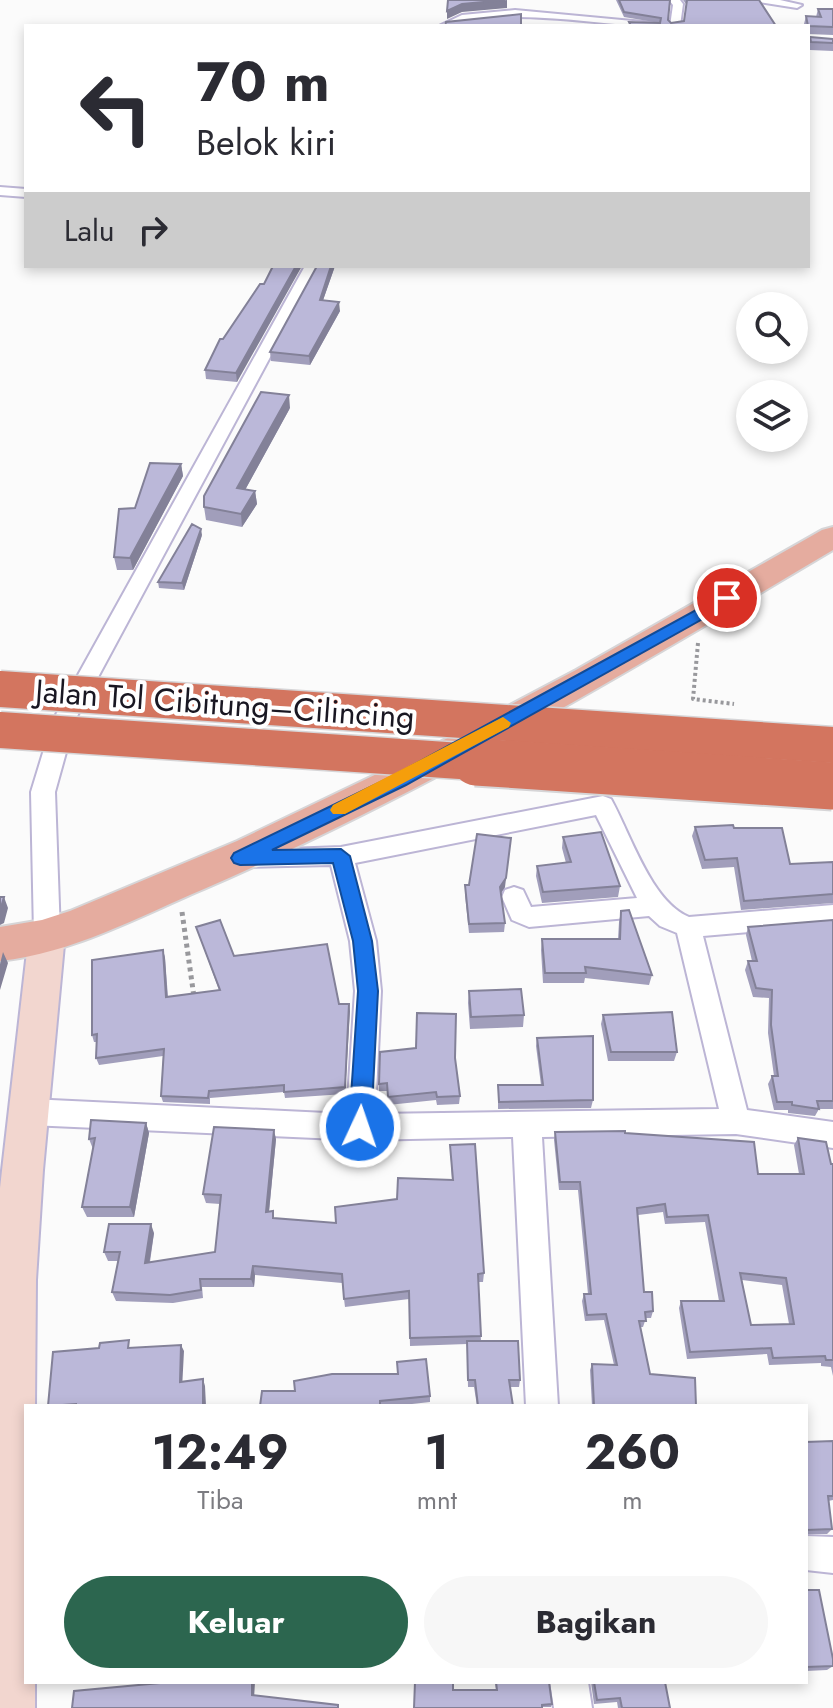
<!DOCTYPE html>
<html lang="id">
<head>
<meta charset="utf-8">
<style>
	body { margin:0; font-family:Jost,sans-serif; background:#f7f7f7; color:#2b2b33; height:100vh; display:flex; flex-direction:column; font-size:30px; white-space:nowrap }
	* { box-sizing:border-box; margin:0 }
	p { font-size:26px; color:#7c7c81 }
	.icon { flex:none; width:44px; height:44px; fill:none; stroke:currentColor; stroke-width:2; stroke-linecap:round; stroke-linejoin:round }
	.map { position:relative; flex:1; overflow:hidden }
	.side { position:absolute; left:24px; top:1404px; width:784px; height:280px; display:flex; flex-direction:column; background:#fff; border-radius:0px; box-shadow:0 4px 12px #0003 }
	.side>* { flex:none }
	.guide { position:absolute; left:24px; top:24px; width:786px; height:244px; border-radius:0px; box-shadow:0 4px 12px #0003; background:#fff; color:#2b2b33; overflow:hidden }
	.buttons { position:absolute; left:736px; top:292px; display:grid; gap:16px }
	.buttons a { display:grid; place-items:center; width:72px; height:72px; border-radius:50%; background:#fff; box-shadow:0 4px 12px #0003; font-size:40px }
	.pin { position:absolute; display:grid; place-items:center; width:68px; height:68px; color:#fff; margin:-34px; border:4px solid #fff; border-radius:50%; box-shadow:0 2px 8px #0007 }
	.me { position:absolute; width:88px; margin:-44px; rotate:3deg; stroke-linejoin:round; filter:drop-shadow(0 0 6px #0008) }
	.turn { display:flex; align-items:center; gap:28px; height:168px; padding:0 40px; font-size:36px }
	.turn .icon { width:104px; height:104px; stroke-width:2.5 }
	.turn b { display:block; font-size:56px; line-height:68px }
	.then { display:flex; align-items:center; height:76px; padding:0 40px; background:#0003; gap:16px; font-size:30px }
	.eta { display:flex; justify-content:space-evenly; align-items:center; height:136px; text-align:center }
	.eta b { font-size:48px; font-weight:700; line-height:56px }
	.primary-button { display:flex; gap:16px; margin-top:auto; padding:16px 40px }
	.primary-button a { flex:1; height:92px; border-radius:48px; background:#2c664f; color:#fff; font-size:32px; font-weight:700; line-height:92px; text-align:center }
	.primary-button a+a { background:#f7f7f7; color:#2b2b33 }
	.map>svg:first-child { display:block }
</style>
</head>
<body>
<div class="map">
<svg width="833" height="1708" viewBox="0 0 833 1708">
	<rect width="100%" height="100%" fill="#fbfbfb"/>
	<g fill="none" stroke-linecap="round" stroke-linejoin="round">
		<!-- street casing -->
		<g stroke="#bcb5d5" stroke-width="4">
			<path id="street" d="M669,0H680L683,4L680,26H670L673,5Z
				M746,0H780L802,5L797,8Z
				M515,10L654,23L659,26C610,26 561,16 511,17C486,17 463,26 439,26L462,15Z
				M0,187L26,189V197L0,195Z
				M305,266H319L75,720L55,792L60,934L56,941L47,944L38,941L34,934L31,792L53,720Z
				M603,796L611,799C631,835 651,901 689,917L833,905V925L703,936L747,1110L833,1122V1148L736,1134L542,1137L558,1406H526L513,1137L360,1140L30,1125L20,1121L16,1112L20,1103L30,1099L347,1114L355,991L350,941L331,865L241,867L232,865L229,858L232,851L341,847ZM596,815L637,898L531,907L523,890L514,887L505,890L502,897L512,920L529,927L649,916L660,926L677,933L719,1109L375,1114L381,991L376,941L355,863Z
				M806,1536L833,1537V1573L806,1570Z
				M550,1682H588L592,1708H554Z"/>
		</g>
		<!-- secondary casing -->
		<g stroke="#bcb5d5" stroke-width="4">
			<path id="secondary" d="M47,920L60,924L65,934L43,1170L36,1280L35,1406H26V1682H35V1708H0V1188L29,934L34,924Z"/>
		</g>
		<!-- primary casing -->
		<g stroke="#d6d5d7" stroke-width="4">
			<path id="primary" d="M833,527V550C628,672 423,794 204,889C138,917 73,953 0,961V927L42,920L70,911L237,841L408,759L576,670L822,530Z"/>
		</g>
		<!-- path-far1 -->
		<path stroke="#98989c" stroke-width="4" stroke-dasharray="3 3" stroke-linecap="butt" d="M698,643L693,699L734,704"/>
		<!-- path -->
		<path stroke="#98989c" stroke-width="5" stroke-dasharray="4 4" stroke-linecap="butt" d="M182,912L194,997"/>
		<!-- street -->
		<use href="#street" fill="#fff" fill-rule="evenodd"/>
		<!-- secondary -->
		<use href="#secondary" fill="#f2d6cf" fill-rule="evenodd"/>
		<!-- primary -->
		<use href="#primary" fill="#e5ac9f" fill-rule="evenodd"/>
		<!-- highway-bridge-far1 casing -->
		<g stroke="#d6d5d7" stroke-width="39" stroke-linecap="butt">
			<path id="highway-bridge-far1" d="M0,689L833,745
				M0,730L505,764"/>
		</g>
		<!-- highway-bridge casing -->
		<g stroke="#d6d5d7" stroke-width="51" stroke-linecap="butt">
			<path id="highway-bridge" d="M476,762L833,786"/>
		</g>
		<!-- highway-bridge-far1 -->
		<use href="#highway-bridge-far1" stroke="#d3755f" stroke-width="36"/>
		<!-- highway-bridge -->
		<use href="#highway-bridge" stroke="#d3755f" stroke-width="47"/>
	</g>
	<!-- wall -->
	<path fill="#a19ebb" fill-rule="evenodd" d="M616,0H670L668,20L671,23L684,21L686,4L683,0H759L776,26H629V22L660,23L624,17Z
		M818,9H833V35L808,34V26H804V24L806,16L816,17Z
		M810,37L833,39V51L810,50L809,45Z
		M317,266H335L323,300L340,311L310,365L271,361L270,352Z
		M260,284L237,382L206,379L205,370L223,339Z
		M290,408L245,490L255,491L257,504L242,527L206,520L204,507Z
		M181,464L183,476L133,570H117L114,557L135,508Z
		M202,535L184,590L159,588L158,582Z
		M695,827L734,828L790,864L833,862V903L741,910L734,867L702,869L692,836Z
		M563,837L620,886L618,897L542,903L536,876L537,866L566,863L562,848Z
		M465,885L505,887L501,893L505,923L504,932L469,933L465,895Z
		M621,911L652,975L649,985L585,978L584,983H543L541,950L542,939H618L619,922Z
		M833,920V1109H819L815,1116L788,1113V1110H774L768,1084L772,1076H774L768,1033L769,998L753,997L745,970L748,961H752L746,935L748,927Z
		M196,927L234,956L339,1004H349L345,1094L285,1098L284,1092L210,1098V1104L163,1102L161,1096L163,1056L99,1065L96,1058L97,1042H94L92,1035L163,950L165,958L168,997L219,990Z
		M469,991L524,1015L523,1027L470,1029L468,1003Z
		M603,1015L677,1052L674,1061H608L601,1024Z
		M537,1038L593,1100L591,1108L498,1109V1085H541L536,1046Z
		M455,1058L460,1096L459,1104L437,1105L436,1100L388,1105L387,1091H379V1084Z
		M146,1123L149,1133L134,1217H87L82,1207L93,1149L89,1139Z
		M555,1132L625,1133L758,1174H799L794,1145L798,1138L831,1164H833V1376L831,1367L821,1366V1363L769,1365L767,1354L687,1359L679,1308L681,1301H719L705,1222L665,1224L663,1212L638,1215L644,1292L653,1311L651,1318H646L643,1327H640L650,1374L696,1406H592L590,1370L592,1364L614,1365L604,1320L585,1321L582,1301L584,1294H588L578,1190H559L554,1140ZM742,1280L782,1285L789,1324L751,1325Z
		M276,1139L269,1212L274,1218L336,1223L397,1199L452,1180L450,1145L484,1273L483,1282H478L481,1341L520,1380L519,1387H510L513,1406H477L474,1387H468L467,1344L410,1346L409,1299L345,1307L342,1283L255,1275L254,1287H202L203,1298L173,1303L116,1301L112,1292L119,1261H108L104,1252L154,1233L150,1262L215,1252L220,1204L206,1203L203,1194Z
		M430,1396V1402L394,1406H260Z
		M833,1441V1500L828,1501L832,1529L827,1534H806V1442Z
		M806,1590L833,1659V1666L827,1670L806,1671Z
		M495,1682H549L552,1704L551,1707H542L453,1690H496Z
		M591,1682H665L670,1708H618L617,1702L594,1704Z"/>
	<!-- shaded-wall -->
	<path fill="#838198" d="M507,0V8L462,12L447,19V11L462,4Z
		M296,266H302L237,382L236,373Z
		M331,266H335L320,309V300Z
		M339,302L340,311L310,365L309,356Z
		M289,395L290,408L239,501L237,488Z
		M181,464L183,476L133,570L130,558Z
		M255,491L257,504L242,527L241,514Z
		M201,529L202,535L184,590L182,583Z
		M511,838L505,887L499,896L500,887Z
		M4,897L8,908L4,923L0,925V911Z
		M163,950L165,958L168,1004L166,997Z
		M3,952L8,963L0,990V964Z
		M349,1004L350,1011L345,1094V1087Z
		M146,1123L149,1133L134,1217L130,1207Z
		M274,1130L276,1139L268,1221L266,1212Z
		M151,1224L154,1233L148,1271L145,1263Z
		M253,1266L255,1275L254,1287L251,1279Z
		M181,1345L184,1351L182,1389L180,1382Z
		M203,1379L205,1386L206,1406H203Z
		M252,1682H255L254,1699L252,1695Z"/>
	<!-- building -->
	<path fill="#bbb8d9" stroke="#838198" stroke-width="2" fill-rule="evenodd" d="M448,0H505L462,4L447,11Z
		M619,0H670L668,20L671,23L684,21L687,0H759L776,26H631L629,22L660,23L661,18L624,12Z
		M818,9H833V27L808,26L806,16L821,17Z
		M521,14V26H445L446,22Z
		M810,37L833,39V43L811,42Z
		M273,266H296L236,373L205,370L220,339H223L260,284H264Z
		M317,266H331L320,300L339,302L309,356L270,352Z
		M261,392L289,395L237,488L255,491L241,514L204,507V496Z
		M150,463L181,464L130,558L114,557L119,509L135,508Z
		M192,524L201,529L182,583L158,582Z
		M733,825L734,828H782L790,864L833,862V894L744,901L737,858L705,860L695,827Z
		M601,832L620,886L543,892L537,866L571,862L563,837Z
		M477,834L511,838L506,878L500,887L505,923L469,924L465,885H469Z
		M0,897H4L0,911Z
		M629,910L652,975L585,967L586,973H545L542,939H620L621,911Z
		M220,920L234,956L327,944L339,1004H349L345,1087L284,1092V1085L209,1091L208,1098L161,1096L164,1049L96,1058L97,1034L92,1035V960L163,950L166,997L220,990L196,927Z
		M833,920V1101H817L819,1109L792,1105V1102H777L772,1076H778L771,1025L772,990L756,988L748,961H757L748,927Z
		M521,989L524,1015L471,1017L469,991Z
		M672,1012L677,1052H611L603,1015Z
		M417,1013L456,1014L455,1058L460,1096L437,1097L436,1092L388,1097L387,1083L379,1084L380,1052L416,1048Z
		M593,1036V1100L499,1102L498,1085H543L537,1038Z
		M91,1120L146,1123L130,1207H82L95,1138L89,1139Z
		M214,1127L274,1130L266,1212L273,1211V1218L336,1223L335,1207L397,1199L398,1178L453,1180L450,1145L475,1144L484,1273L478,1274L481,1336L410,1338L409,1291L344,1299L342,1274L253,1266L251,1279H200L201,1290L170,1295L112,1292L120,1252H104L109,1224H151L145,1263L215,1252L221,1195L203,1194Z
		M625,1131V1133L754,1142L758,1174H804L798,1138L826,1142L831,1164H833V1360H826L825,1356L773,1358L771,1348L690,1352L681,1301H724L708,1215L667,1217L665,1204L637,1208L644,1292H652L653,1311L645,1312L646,1321H639L650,1374L695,1378L696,1406H594L592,1364L617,1365L606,1314L587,1315L584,1294H591L580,1182H560L555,1132ZM740,1273L786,1278L794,1324L751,1325Z
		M129,1340L128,1348L181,1345L180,1382L203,1379V1406H76V1404L48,1406L53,1352L99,1348L100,1343Z
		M467,1341H518L520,1380H509L513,1406H478L475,1380H468Z
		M426,1359L430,1396L380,1401V1406H260L262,1391H295L294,1381L332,1374H398L397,1362Z
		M833,1441V1496H828L832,1529L806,1530V1442Z
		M806,1590H819L833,1659V1666L806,1667Z
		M171,1682H252V1695L338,1705V1708H72L74,1691Z
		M415,1682H453V1690H497L496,1682H549L552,1704L542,1705V1708H414Z
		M594,1682H665L670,1708H622L620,1698L597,1700Z"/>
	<!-- route -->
	<path fill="#1a73e8" stroke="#114b97" stroke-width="2" d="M727,593L733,595V602L406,785L272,850L341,849L350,856L372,941L378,991L371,1127L368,1133L360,1136L352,1133L349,1127L358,991L353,941L333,863L240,865L234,863L231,858L234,853L393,776Z"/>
	<!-- slow -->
	<path fill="#f59e0b" d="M503,717L511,723L509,727L345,814H333L330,810L333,805Z"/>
	<g text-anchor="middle" stroke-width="8" stroke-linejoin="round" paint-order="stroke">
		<!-- street labels -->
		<g font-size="32" fill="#191722" stroke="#fff">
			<text transform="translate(225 704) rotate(4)" y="11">Jalan Tol Cibitung–Cilincing</text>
		</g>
	</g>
</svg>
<div class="buttons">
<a><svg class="icon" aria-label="search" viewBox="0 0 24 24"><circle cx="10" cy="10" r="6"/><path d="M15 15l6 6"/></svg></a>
<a><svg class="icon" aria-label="layers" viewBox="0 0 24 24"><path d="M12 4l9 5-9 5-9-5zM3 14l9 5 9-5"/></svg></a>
</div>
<div class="pin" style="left:727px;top:598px;background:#d93025"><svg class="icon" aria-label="arrive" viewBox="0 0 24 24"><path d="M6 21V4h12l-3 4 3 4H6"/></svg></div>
<svg class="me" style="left:360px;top:1127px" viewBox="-20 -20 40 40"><circle r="17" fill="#1a73e8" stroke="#fff" stroke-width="3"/><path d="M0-11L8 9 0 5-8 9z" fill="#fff"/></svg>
<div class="guide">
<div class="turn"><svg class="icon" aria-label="left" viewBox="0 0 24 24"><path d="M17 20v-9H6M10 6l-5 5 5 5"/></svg><div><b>70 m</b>Belok kiri</div></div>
<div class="then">Lalu<svg class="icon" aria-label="right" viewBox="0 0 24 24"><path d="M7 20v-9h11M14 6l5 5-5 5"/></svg></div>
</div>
<section class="side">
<div class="eta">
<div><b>12:49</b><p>Tiba</p></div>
<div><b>1</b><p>mnt</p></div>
<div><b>260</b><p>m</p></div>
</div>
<div class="primary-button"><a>Keluar</a><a>Bagikan</a></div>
</section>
</div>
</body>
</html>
